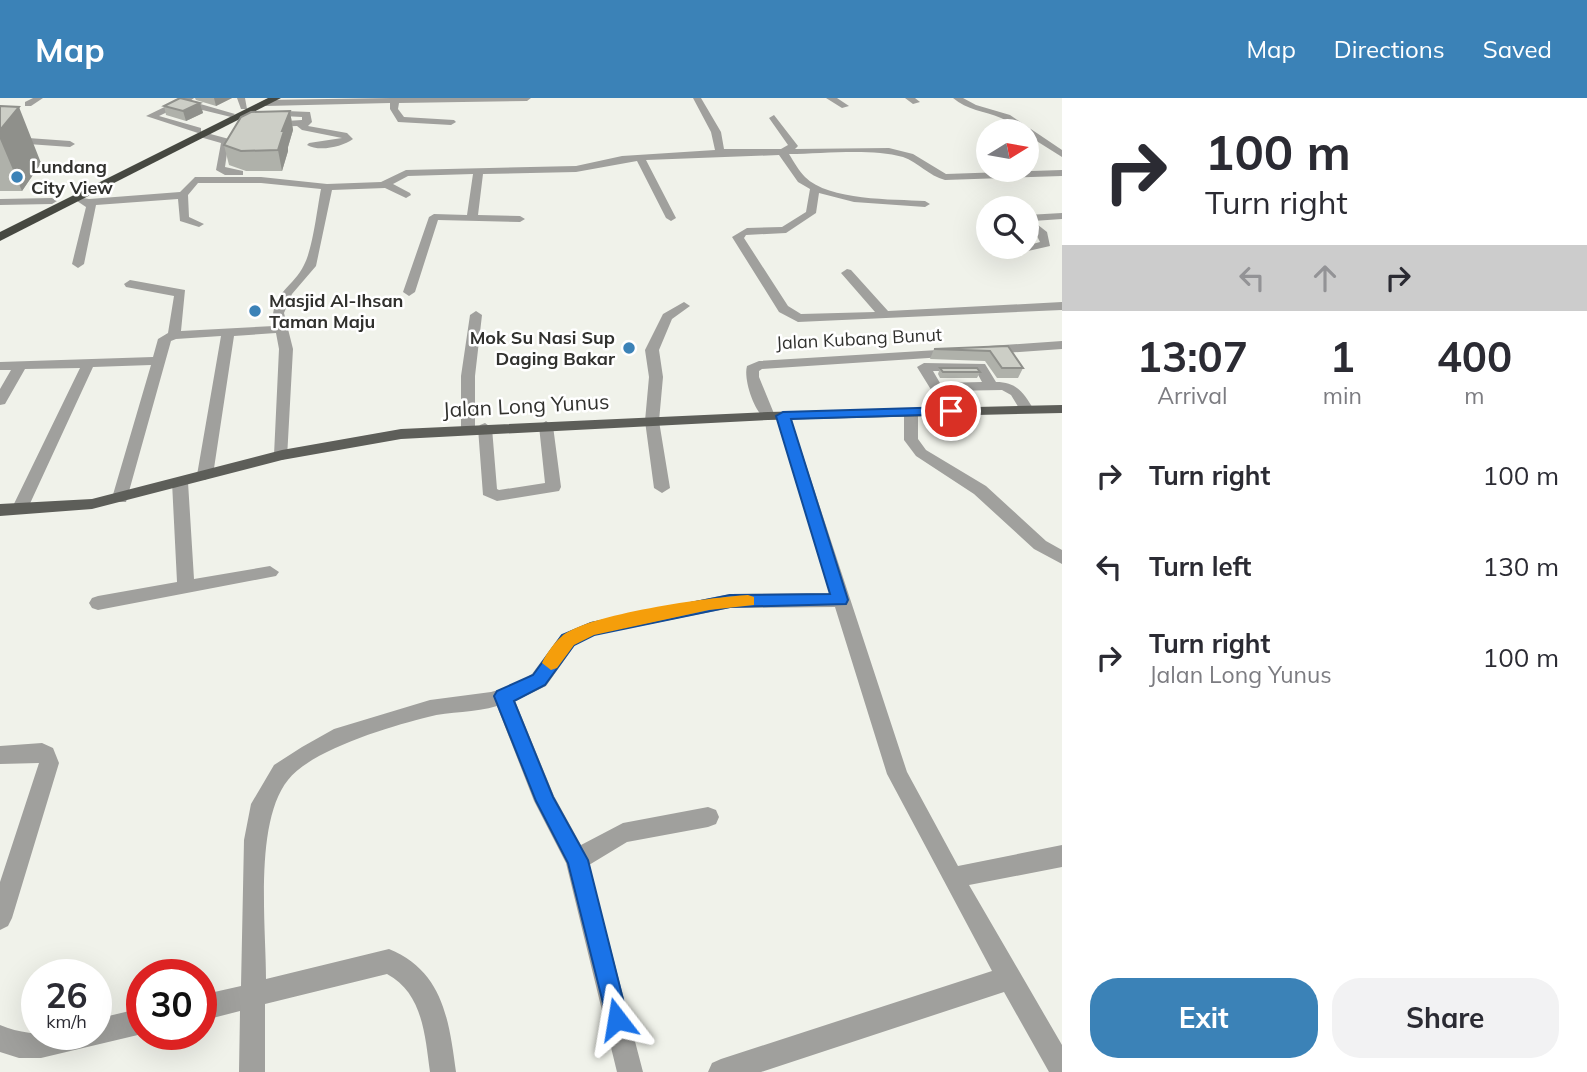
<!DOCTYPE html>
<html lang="en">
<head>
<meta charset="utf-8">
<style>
	body { margin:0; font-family:Mulish,sans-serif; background:#f2f2f3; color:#2b2b33; height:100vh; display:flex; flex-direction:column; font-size:26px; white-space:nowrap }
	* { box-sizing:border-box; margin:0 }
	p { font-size:23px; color:#7c7c81 }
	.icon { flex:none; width:38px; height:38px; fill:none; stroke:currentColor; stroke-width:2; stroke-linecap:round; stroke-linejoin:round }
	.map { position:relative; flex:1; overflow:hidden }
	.drawer { display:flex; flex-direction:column; background:#fff; width:525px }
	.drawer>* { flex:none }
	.hud { background:#fff; color:#2b2b33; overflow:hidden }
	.needle { width:46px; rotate:79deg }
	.controls { position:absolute; left:976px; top:21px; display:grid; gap:14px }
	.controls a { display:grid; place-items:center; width:63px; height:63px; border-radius:50%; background:#fff; box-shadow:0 7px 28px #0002; font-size:35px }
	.speed { position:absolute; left:21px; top:861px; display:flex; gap:14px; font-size:35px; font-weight:700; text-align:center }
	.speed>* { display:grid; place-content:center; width:91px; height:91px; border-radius:50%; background:#fff; box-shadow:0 7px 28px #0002; line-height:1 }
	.speed small { font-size:18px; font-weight:400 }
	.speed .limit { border:10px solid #d22; background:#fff; color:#111 }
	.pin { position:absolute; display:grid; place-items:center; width:60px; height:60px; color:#fff; margin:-30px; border:4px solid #fff; border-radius:50%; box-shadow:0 2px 7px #0007 }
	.me { position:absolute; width:77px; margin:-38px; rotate:346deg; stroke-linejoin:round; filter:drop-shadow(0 0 5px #0008) }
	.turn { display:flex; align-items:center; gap:24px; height:147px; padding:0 28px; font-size:32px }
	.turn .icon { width:91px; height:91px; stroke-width:2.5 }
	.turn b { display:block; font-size:49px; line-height:60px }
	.lanes { display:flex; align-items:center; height:66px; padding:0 28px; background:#0003; justify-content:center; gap:35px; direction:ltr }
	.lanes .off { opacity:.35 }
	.eta { display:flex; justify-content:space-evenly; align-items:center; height:119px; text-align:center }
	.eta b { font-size:42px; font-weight:700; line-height:49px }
	.action { display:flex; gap:14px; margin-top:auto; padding:14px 28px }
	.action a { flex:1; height:80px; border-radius:28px; background:#3b82b7; color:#fff; font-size:28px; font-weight:700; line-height:80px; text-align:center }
	.action a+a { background:#f2f2f3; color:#2b2b33 }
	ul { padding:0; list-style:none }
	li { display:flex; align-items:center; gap:21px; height:91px; padding:0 28px }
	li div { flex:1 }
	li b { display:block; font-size:26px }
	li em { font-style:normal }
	header { display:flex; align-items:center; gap:42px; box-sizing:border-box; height:98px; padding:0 35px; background:#3b82b7; color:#fff }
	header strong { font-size:33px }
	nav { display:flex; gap:38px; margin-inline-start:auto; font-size:24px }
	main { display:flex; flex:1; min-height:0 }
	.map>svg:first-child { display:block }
</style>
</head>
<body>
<header>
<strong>Map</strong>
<nav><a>Map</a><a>Directions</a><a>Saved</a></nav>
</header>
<main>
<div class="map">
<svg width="1062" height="974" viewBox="0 0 1062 974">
	<rect width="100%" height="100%" fill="#f0f2ea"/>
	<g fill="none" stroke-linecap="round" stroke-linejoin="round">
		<!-- minor -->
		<path fill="#a0a09d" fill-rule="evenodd" d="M33,0H43L31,8H25V4Z
			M183,0H194L190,3L235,16L231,19L182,7L159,18L201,30V34L198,35L146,18Z
			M237,0H245L247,11H241Z
			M390,0H531L527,3L399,5L398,11L404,19L454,22L456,24L451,27L398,24L390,11V5L266,8L262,5L266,2Z
			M693,0H701L721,34L724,51H781L788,47L769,20L774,17L798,48L795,51L889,50L913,56L946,76L1062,72V78L945,82C929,78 918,64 903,59C870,50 823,56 789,56C794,64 799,73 805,79C829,103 893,101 925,103L930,106L925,109L854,104L819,95L816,115L786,135L746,137L744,140L788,208L801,216L875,214L841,175L847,171L851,172L888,213L1062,204V212L798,224L779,214L732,139L747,130L782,129L806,114L810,91L798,84L779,57L646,62L676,120L671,123L666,120L637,63L576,74L483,76L478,117L520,118L525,121L520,124L438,122L415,194L409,198L403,194L429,119L434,116L467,117L473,76L408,78L393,86L410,95L411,97L406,100L385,90L332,92L316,168L292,196L284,215L293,251L287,360L282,362L274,357L279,251L276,235L234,238L213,377L205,382L200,381L197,377L221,238L176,241L171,243L126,404H114L112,400L151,267L93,269L27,412L25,416H13L11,412L80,270L25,271L5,306L0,307V291L11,272H0V264L153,259L158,241L168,235L174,198L126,189L124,186L130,182L185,192L181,233L274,228C268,197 293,190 304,167C313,150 317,111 321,91L261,85H198L188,97L189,119L204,126L199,129L180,123L178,101L96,107L84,166L78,170L72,166L86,109L77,103V99L89,101L180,94L195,79H261L327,86L381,84L406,72L576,68L622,58L715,52L711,34Z
			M826,0H837L849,8L842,10Z
			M905,0H915L920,4L913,6Z
			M953,0H963L976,7L1010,17L1062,52V59L1027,37V33C1017,33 1011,24 1001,20C984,13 967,12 953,0Z
			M286,13L310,14L312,24L308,28L347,35L353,41C342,49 319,54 307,47L309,45L342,40L302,32L297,28L267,29V25L270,24L302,22V19L283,18Z
			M203,34L229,41L225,69L243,73V77H225L216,72L221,45L200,39V35Z
			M0,38L70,43L75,46L70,49L0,44Z
			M0,101L52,100L57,103L52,106L0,107Z
			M1062,115V121L1033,123L1047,134L1050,148L1002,159L996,156L1040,144L1036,136L1027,129V117Z
			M684,204L690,208L672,221L659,252L663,279L659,323L670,390L662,395L654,390L645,323L649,279L645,252L663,216Z
			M476,213L482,217L475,278V331L468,336L461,331V278L470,217Z
			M1062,243V251L989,256L982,252L989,248Z
			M954,251L961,255L959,258L762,271L759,273V279L775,318L768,322C755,318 743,281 747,268L759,263Z
			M924,265L985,266L996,284C1017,284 1024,295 1034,312L1032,315H1022L1011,297L1002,292L946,293L958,313L951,317L946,316L917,269ZM933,273H976L982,284L940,285Z
			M911,310L918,314V341L926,352L986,388L1046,443L1062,452V466L1034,451L974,396L916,358L904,342V314Z
			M783,314L790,318L907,674L958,768L1062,747V769L969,787L1062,947V974H1049L1004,894L761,974H708L712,965L721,961L992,873L887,676L835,509L730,510L595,537L575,547L546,588L515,603L554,698L581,747L623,725L708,709L716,712L719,719L716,726L708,729L627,744L589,767L643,974H617L566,765L534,703L497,608C475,615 450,613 428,619C391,628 311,652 288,682C254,724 266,828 266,881L389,851C443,873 449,922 456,974H430C425,938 423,895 387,876L265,906V974H239L240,913L201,923V897L241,888L244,742L251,706L274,667L302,649L334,631L430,602L491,594L513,588L532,576L561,537L591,524L730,496L831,495L776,318Z
			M546,323L553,328L561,389L559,393L497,403L483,397L478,330L480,327L485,325L492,330L497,391L499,392L545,385L539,328Z
			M180,379L188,384L194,481L270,468L279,474L276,478L98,512L92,510L89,505L92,500L98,498L177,484L172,384Z
			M42,645L53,650L59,665L12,820L8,828L0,832V784L39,665L0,666V648Z
			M142,910V936L41,960H19L0,954V927C31,940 62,936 96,936V921Z"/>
		<!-- major -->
		<path fill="#5d5e59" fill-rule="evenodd" d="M1062,307V315L768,322L401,341L282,362L92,411L0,418V406L92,401L282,352L401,331L768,314Z"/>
		<!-- highway -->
		<path fill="#464841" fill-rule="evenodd" d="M268,0H281L0,143V134Z"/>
	</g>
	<!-- wall -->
	<path fill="#afb1aa" d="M195,0H232L216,8L196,2Z
		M200,5L203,15L186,23L166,17L164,8Z
		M0,8L41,65L22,93H0Z
		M290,13L293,32L288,49V53L282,73H246L229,67L224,47Z
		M1008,248L1023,270L1018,280H997L985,263L930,261L934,251Z
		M940,270L980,274L977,280H940L938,276Z"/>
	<!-- shaded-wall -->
	<path fill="#8f908b" d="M214,0H232L216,8Z
		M200,5L203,15L186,23L183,13Z
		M19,9L41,65L22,93L0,41V32Z
		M290,13L293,32L288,49V53L282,73L278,52L282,33Z"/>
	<!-- building -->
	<path fill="#cccec6" stroke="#8f908b" stroke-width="2" d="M180,0L200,5L183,13L164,8Z
		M0,8L19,9L0,32Z
		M290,13L282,33H284L278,52L241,53L224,47L241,19L251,14Z
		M1008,248L1023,270H1002L990,253L934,251Z
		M940,270H977L980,274H943Z"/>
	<!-- route -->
	<path fill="#1a73e8" stroke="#114b97" stroke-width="2" d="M951,309L955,311V316L791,321L848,502L846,506L730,509L594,537L574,547L545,587L514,603L553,699L588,762L628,921L625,929L617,933L609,929L568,765L536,703L494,598L497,593L533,577L562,537L591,525L730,497L830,496L776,318L783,314Z"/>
	<!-- slow -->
	<path fill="#f59e0b" d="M748,497L754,499V507L709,512L594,537L574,547L557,570L551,572L542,565C546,556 554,545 561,539C585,516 712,499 748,497Z"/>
	<!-- markers -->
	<g fill="#3b82b7" stroke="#fff" stroke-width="2.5">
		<circle cx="17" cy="79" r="7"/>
		<circle cx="255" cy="213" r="7"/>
		<circle cx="629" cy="250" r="7"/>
	</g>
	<g text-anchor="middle" stroke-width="5" stroke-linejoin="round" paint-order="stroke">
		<!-- far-poi labels -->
		<g font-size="18" font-weight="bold" fill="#31312e" stroke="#fff" text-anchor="start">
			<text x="31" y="75">Lundang<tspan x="31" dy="21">City View</tspan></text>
			<text x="269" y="209">Masjid Al-Ihsan<tspan x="269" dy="21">Taman Maju</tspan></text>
			<text x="615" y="246" text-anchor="end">Mok Su Nasi Sup<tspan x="615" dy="21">Daging Bakar</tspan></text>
		</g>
		<!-- far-street labels -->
		<g font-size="18" fill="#31312e" stroke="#fff">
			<text transform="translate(859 241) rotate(-3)" y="6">Jalan Kubang Bunut</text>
		</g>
		<!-- street labels -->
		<g font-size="21" fill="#31312e" stroke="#fff">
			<text transform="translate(526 308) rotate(-3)" y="7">Jalan Long Yunus</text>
		</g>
	</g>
</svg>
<div class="controls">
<a><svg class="needle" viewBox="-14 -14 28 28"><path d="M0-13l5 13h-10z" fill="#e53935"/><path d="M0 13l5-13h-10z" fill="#7c7c81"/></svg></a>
<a><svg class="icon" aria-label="search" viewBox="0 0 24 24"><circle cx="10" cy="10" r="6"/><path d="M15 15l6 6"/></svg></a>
</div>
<div class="speed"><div>26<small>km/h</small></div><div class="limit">30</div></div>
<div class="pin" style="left:951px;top:313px;background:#d93025"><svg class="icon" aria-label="arrive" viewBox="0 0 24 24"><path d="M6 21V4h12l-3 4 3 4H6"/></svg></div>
<svg class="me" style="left:617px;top:921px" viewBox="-20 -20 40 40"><path d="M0-17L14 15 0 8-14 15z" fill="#1a73e8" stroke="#fff" stroke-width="4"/></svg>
</div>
<section class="drawer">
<div class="hud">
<div class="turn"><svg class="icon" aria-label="right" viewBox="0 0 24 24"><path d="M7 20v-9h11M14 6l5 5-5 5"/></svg><div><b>100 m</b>Turn right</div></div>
<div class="lanes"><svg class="icon off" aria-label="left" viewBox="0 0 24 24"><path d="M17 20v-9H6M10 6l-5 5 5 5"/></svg><svg class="icon off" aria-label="ahead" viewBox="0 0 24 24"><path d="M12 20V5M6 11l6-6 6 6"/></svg><svg class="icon" aria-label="right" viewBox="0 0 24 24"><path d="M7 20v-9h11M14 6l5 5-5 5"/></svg></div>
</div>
<div class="eta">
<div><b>13:07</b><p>Arrival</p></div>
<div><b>1</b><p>min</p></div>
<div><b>400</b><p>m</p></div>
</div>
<ul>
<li><svg class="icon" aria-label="right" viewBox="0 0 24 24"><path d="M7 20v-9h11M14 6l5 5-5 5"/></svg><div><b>Turn right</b></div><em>100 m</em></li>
<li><svg class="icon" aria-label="left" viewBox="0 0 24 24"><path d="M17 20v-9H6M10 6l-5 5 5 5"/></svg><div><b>Turn left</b></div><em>130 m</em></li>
<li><svg class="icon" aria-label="right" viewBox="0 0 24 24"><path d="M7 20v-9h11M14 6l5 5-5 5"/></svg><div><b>Turn right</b><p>Jalan Long Yunus</p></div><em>100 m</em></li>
</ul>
<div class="action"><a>Exit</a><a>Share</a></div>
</section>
</main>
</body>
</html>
